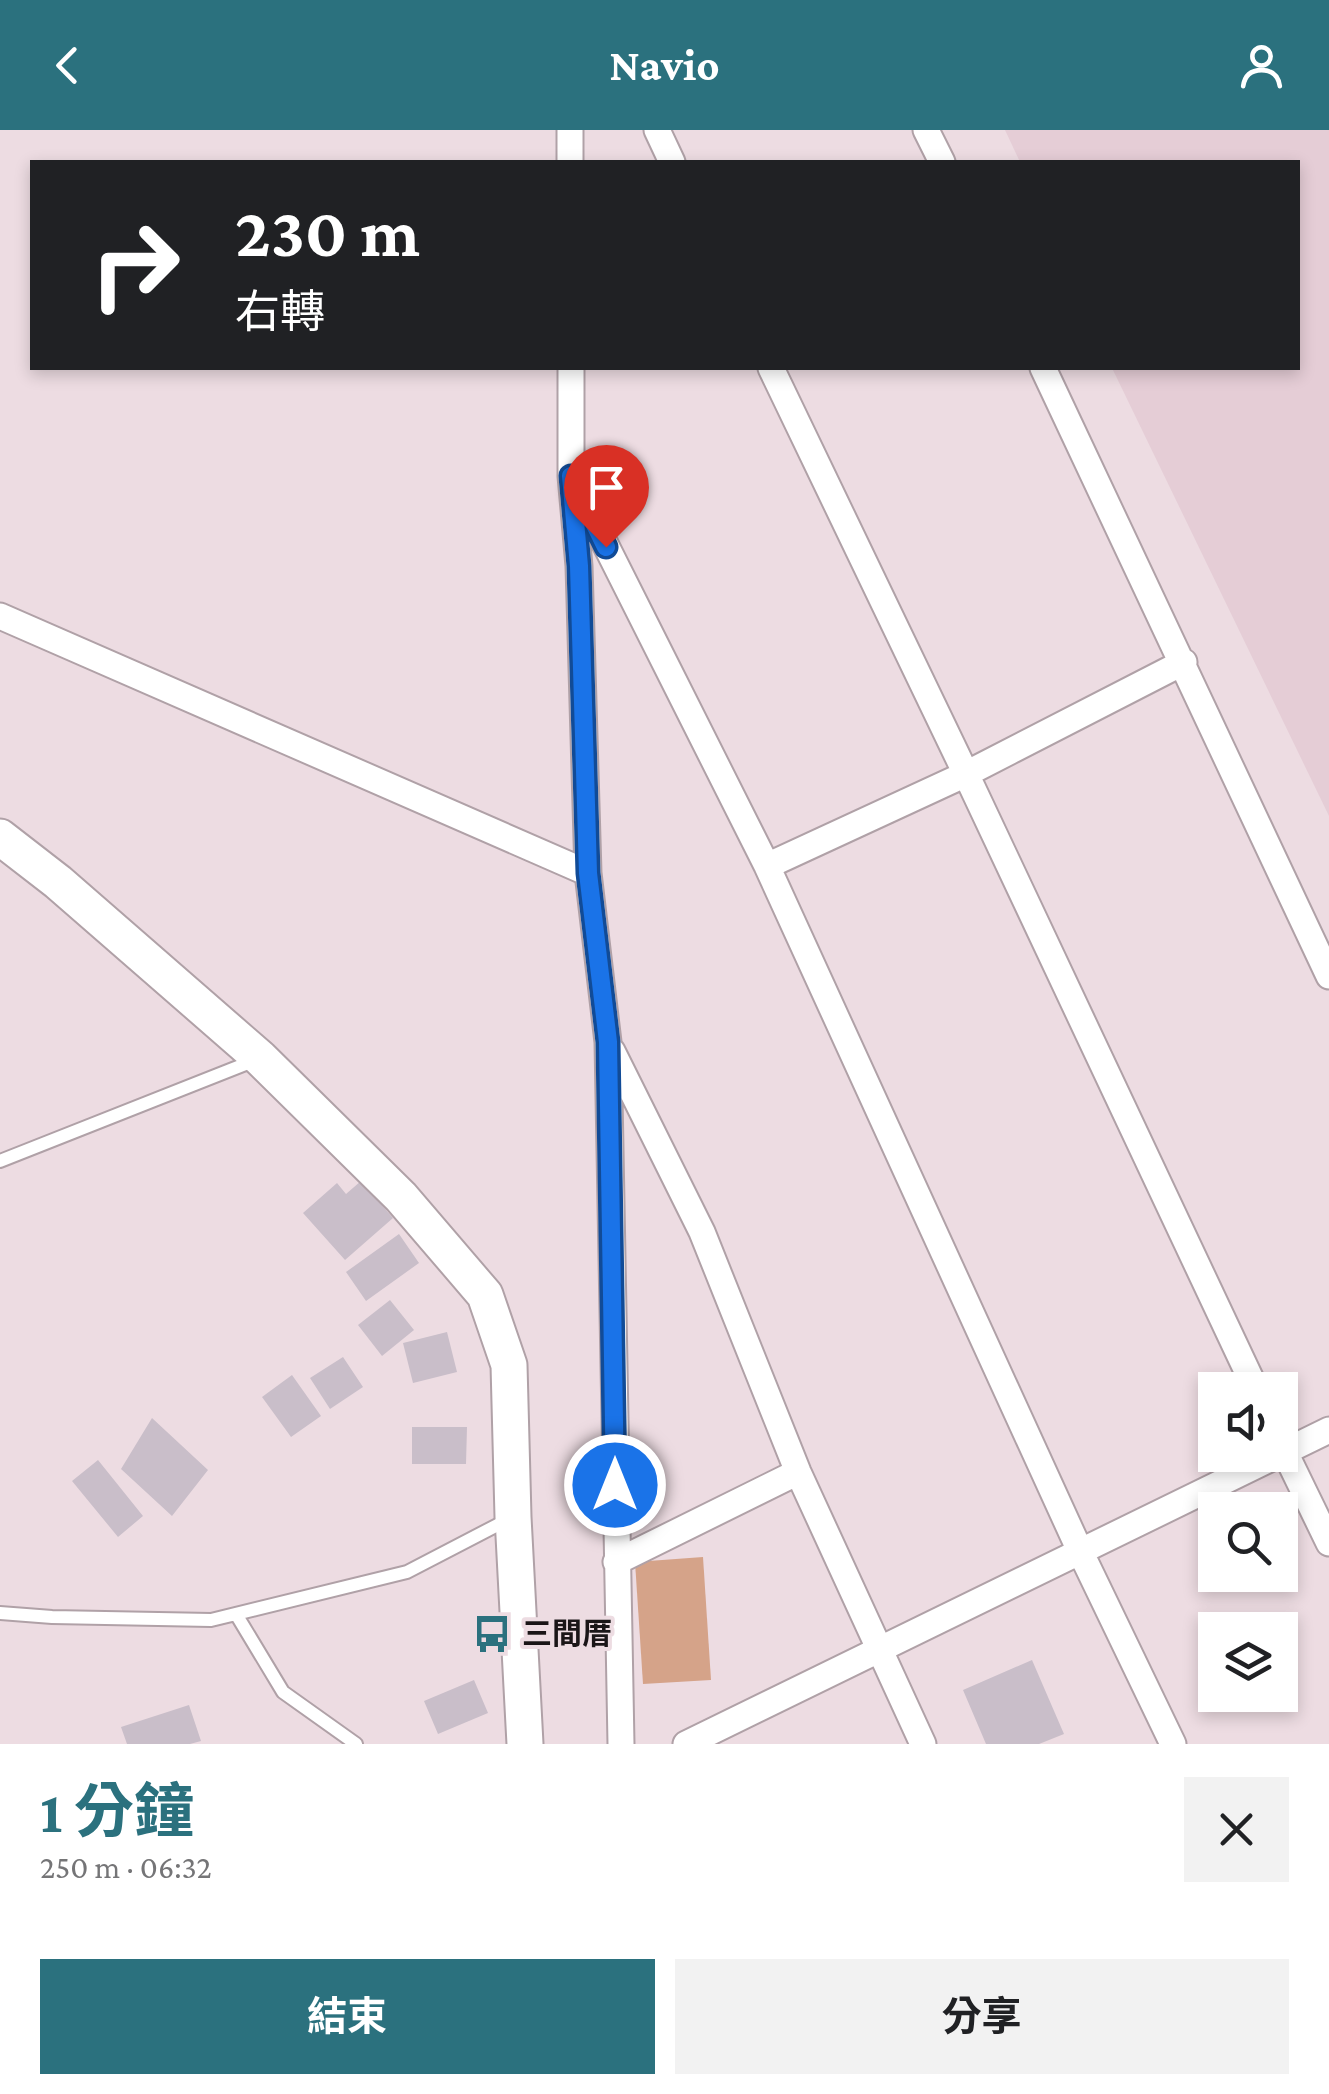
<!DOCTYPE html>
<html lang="zh-TW">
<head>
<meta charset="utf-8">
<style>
	body { margin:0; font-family:"Crimson Pro","Noto Sans TC",serif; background:#f2f2f2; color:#202124; height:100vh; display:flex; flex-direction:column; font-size:38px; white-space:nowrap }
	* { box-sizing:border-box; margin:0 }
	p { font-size:32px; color:#757577 }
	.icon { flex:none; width:55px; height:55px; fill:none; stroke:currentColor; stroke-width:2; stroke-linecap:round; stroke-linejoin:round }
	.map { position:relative; height:1614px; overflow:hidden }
	.side { display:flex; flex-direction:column; background:#fff; flex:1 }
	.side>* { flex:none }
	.banner { position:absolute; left:30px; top:30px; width:1270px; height:210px; border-radius:0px; box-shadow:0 5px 15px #0003; background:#202124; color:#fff; overflow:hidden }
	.buttons { position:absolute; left:1198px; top:1242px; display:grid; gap:20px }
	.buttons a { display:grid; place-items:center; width:100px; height:100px; border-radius:0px; background:#fff; box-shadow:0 5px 15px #0003; font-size:50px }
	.pin { position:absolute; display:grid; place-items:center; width:85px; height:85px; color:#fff; margin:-102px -42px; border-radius:50% 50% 50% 0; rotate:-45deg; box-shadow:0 0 10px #0007 }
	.pin .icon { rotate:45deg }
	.me { position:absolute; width:110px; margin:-55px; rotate:0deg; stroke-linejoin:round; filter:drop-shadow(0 0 8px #0008) }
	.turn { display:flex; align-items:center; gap:35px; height:210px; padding:0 40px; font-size:45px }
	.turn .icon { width:130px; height:130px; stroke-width:2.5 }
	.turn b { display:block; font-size:70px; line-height:85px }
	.round { display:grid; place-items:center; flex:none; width:105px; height:105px; border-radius:0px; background:#f2f2f2 }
	.head { display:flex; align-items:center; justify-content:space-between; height:170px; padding:0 40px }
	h1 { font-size:60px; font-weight:700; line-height:75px; color:#2b717e }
	.cta { display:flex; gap:20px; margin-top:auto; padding:20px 40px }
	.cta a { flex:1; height:115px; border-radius:0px; background:#2b717e; color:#fff; font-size:40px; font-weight:700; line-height:115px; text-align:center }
	.cta a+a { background:#f2f2f2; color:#202124 }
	header { display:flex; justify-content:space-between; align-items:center; height:130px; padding:0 40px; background:#2b717e; color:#fff; font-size:45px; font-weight:700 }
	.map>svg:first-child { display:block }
</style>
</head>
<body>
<header><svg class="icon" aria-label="back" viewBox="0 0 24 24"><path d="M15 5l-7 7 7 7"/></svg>Navio<svg class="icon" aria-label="person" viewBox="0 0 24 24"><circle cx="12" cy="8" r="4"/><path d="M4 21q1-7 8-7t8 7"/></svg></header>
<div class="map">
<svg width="1329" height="1614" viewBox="0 0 1329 1614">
	<rect width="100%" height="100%" fill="#eddce2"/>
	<!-- built -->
	<path fill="#e5cdd6" d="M1005,0H1329V686L1112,238H1298V32H1020Z"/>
	<!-- green -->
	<path fill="#d5a389" d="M703,1427L711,1550L643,1554L635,1432Z"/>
	<!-- building -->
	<path fill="#c9bec9" d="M361,1051L393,1088L345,1130L303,1083L337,1053L346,1064Z
		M399,1104L419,1133L366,1171L346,1142Z
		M390,1170L414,1200L382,1226L358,1195Z
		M447,1202L457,1242L413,1253L403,1213Z
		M343,1227L363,1257L330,1279L310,1248Z
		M292,1245L321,1286L291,1307L262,1267Z
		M152,1288L208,1340L172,1386L121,1339Z
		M412,1297H467L466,1334H412Z
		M98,1330L143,1386L118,1407L72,1351Z
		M1032,1530L1064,1604L1039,1614H986L963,1560Z
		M474,1550L488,1583L438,1604L424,1571Z
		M189,1575L201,1611L190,1614H127L121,1597Z"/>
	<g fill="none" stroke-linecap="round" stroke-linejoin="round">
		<!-- service casing -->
		<g stroke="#b0a1a7" stroke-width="16">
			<path id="service" d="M0,1031L258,929
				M0,1483L52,1487L211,1490L407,1442L511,1388
				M236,1484L283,1562L356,1614"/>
		</g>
		<!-- minor casing -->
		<g stroke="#b0a1a7" stroke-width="29">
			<path id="minor" d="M570,0V32
				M657,0L672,32
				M926,0L942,32
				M571,238V346L579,436L588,743L608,912L621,1614
				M771,238L966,644L1256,1260
				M1043,238L1329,846
				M571,346L767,736L1080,1421L1173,1614
				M0,486L588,743
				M767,736L966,644L1184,532
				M612,921L702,1102L798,1342L923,1614
				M1280,1312L1329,1413
				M1280,1324L1329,1300
				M616,1432L798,1342
				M686,1614L1278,1325"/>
		</g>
		<!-- secondary casing -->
		<g stroke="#b0a1a7" stroke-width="39">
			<path id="secondary" d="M0,707L58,752L260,928L401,1067L485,1165L509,1235L513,1387L525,1614"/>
		</g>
		<!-- service -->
		<use href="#service" stroke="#fff" stroke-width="12"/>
		<!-- minor -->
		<use href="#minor" stroke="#fff" stroke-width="25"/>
		<!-- secondary -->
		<use href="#secondary" stroke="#fff" stroke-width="35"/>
	</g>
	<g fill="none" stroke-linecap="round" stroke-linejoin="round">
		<!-- route casing -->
		<g stroke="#114b97" stroke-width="25">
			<path id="route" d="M606,417L571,346L579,436L588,743L608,912L615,1355"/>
		</g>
		<!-- route -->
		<use href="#route" stroke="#1a73e8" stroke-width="18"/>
	</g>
	<!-- icons -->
	<defs>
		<g id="bus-bare" transform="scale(3)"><path d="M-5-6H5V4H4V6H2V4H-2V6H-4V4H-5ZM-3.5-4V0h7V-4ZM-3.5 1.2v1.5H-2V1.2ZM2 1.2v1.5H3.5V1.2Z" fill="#2b717e" stroke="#eddce2" stroke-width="2.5" paint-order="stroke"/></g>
	</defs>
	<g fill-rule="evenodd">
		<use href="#bus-bare" x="492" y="1504"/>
	</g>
	<g text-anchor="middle" stroke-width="8" stroke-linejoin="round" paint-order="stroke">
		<!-- poi labels -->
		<g font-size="30" font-weight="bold" fill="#1a1517" stroke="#eddce2" text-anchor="start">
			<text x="522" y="1514">三間厝</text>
		</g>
	</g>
</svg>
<div class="buttons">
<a><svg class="icon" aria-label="sound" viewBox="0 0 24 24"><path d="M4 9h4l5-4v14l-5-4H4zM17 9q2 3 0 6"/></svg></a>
<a><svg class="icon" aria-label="search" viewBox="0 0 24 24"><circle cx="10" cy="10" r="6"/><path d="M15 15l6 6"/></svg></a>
<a><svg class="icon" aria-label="layers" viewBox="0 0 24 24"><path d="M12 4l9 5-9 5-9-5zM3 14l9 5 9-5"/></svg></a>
</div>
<div class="pin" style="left:606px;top:417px;background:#d93025"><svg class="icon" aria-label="arrive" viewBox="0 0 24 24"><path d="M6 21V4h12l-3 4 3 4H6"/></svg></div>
<svg class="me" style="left:615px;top:1355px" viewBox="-20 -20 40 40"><circle r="17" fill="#1a73e8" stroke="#fff" stroke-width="3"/><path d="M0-11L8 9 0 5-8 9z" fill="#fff"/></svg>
<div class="banner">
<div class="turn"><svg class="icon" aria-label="right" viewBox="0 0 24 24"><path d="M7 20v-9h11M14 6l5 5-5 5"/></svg><div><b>230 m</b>右轉</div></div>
</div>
</div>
<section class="side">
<div class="head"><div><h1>1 分鐘</h1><p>250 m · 06:32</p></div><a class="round"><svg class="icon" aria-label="close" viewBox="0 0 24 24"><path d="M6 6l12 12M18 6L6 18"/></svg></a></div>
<div class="cta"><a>結束</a><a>分享</a></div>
</section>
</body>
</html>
